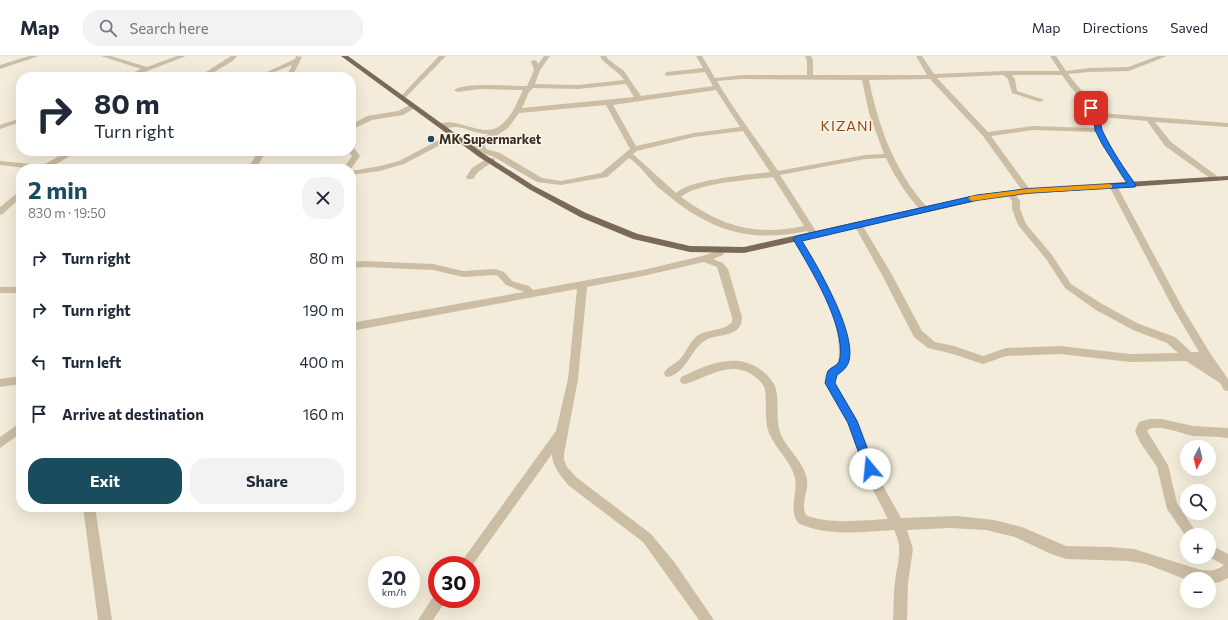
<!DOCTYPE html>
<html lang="en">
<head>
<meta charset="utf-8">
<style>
	body { margin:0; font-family:Commissioner,sans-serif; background:#f2f2f3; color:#1f2937; height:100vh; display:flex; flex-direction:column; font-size:15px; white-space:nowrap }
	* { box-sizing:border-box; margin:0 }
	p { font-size:13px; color:#747a83 }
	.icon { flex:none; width:22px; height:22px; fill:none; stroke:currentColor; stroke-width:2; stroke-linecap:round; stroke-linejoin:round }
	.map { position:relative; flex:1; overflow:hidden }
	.side { position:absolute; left:16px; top:108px; width:340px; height:348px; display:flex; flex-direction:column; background:#fff; border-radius:16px; box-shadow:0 4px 16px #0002 }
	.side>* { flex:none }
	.hud { position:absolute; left:16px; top:16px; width:340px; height:84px; border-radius:16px; box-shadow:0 4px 16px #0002; background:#fff; color:#1f2937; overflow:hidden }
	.needle { width:26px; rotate:187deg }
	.buttons { position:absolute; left:1180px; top:384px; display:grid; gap:8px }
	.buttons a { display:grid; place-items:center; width:36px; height:36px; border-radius:50%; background:#fff; box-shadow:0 4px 16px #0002; font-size:20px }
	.speed { position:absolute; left:368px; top:500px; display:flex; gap:8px; font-size:20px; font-weight:700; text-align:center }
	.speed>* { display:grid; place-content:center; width:52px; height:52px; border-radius:50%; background:#fff; box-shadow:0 4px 16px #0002; line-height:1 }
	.speed small { font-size:10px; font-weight:400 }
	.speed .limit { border:6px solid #d22; background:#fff; color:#111 }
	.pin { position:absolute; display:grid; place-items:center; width:34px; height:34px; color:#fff; margin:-17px; border-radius:8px; box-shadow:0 2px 6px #0006 }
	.me { position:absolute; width:44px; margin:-22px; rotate:343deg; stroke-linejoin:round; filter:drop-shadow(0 0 3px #0008) }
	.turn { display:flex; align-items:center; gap:14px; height:84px; padding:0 12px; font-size:18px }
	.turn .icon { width:52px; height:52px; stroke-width:2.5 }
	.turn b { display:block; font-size:28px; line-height:34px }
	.round { display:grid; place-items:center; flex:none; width:42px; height:42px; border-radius:16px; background:#f2f2f3 }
	.headline { display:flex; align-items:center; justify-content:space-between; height:68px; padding:0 12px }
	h1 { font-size:24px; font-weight:700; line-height:30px; color:#194c5c }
	.cta { display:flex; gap:8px; margin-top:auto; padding:8px 12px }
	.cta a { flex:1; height:46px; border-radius:16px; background:#194c5c; color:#fff; font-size:16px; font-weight:700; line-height:46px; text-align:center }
	.cta a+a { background:#f2f2f3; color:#1f2937 }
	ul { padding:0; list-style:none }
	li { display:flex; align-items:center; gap:12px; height:52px; padding:0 12px }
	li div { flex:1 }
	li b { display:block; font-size:15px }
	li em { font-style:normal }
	header { display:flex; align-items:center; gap:24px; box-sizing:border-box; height:56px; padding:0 20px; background:#fff; border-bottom:1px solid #e0e1e3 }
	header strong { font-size:19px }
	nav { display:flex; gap:22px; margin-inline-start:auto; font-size:14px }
	.search { width:280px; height:36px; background:#f2f2f3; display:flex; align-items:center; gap:10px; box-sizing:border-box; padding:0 14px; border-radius:16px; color:#747a83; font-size:15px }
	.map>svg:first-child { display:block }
</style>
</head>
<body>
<header>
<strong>Map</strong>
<div class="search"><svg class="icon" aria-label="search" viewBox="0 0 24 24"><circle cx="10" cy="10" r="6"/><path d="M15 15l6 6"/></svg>Search here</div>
<nav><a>Map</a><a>Directions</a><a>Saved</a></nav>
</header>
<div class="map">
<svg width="1228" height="564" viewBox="0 0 1228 564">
	<rect width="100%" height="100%" fill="#f3ecda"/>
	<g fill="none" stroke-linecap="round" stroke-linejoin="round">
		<!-- minor -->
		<path fill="#ccbea5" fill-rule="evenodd" d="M29,0H39L0,13V9Z
			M101,0H111L147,11L177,0H186L132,21H123L141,13Z
			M231,0H237L234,4L206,21H198Z
			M296,0L302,1L292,21H286L292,9L272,17L267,16L295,3Z
			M439,0H446L404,43H400V41Z
			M544,0H550L540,14L535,28L578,29L624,24C618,14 605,10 600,0H606L608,3L624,15L641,40L713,30L705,16L667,20L664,18L667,16L703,12L696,0H702L715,22L742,19H807V5L805,0H811L813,5V19H927L916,0H922L934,18L1004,15H1060L1050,0H1056L1066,15L1089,12L1128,11L1158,0H1167L1129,15L1089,16L1068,18L1100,57L1228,67V71L1155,66L1171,86L1221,123L1217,125H1214L1165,90L1147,65L1102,61V74L1128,119L1137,129L1136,131H1130L1121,120L1096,76L1033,74L991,80L1031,135L1030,137H1024L983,80L930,23L869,24C879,72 894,114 927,151V155H921C907,139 895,122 886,102L865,103L780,119L814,172L818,179L817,181H811L807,175C745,188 707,173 659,132C648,122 641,110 629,102L607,121L561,129L537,126L494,101L470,93V89L477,90L481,83L489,78C474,78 468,72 456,71C450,71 443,74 437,70C454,56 484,86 502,68C513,59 517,46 523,34L481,33L457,36L454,34C464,26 512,30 527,30L534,14L531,5L536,4L538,8ZM1003,19L1008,23L1012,37L1040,46L1044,44L1042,43L1017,35L1015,23L1012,19H1062L1069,29L1094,59V72L1033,70L988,76L937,22ZM742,23L862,24L869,57L884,98L865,99L778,115C758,85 736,57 717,25ZM626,28L634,41L522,52L529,36L533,32L578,33ZM716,34L740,71L694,77L636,90L613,49ZM606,49L630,93L601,117L561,125L542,122L500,97L486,93L485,90L487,86L508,72L519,57ZM743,75L770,116C749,119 691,123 676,137L633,98L637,95L694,81ZM773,121L804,170C754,180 723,171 681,141C696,127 751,124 773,121Z
			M412,48L416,50L415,52L403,59L372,64L351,74V69L367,60L398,55Z
			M21,62V66L0,73V69Z
			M452,77H455L459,79L404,108L380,115L351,119V115L380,110L399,105Z
			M351,92H354L360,100L351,113H343L352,100L348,95H351Z
			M68,95H78L53,110L60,113H34L0,109V105L43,109Z
			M258,95H266L256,113H248Z
			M488,102H494L495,104L478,116L473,123H467L466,121L472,112Z
			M1113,127L1117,130L1182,251L1210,297L1228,323V335L1224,334L1220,327L1186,305L1130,306L1060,298L1006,300L983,308L953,298L928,292L914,281L881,217L854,169L858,166L861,167L891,217L922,275L935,286L954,290L983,300L1006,292L1060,290L1130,298L1178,297L1167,287L1133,274L1096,254L1065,232L1046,203L1018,169L1012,153V145L1006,137L1007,135H1013L1020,145V153L1026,168L1052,199L1071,228L1102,248L1139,268L1175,281L1191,296H1199L1173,252L1109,130Z
			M21,134V141L3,158L0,159V151Z
			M797,180L800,181C817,208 860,277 848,308C846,314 841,316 837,319L835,327L858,365L881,426L901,462L957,460L994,464L1022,471L1066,490L1110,491L1134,493L1201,514C1210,515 1216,515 1224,509L1209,501V488L1228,498V522L1220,526L1209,528V523L1187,524L1146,508L1128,505L1066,503L1049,497L1015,481L986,474L950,472L907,474L913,493L908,527L907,564H893C894,552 893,539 895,526C897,507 904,493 894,474C863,476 827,481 798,467C788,452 798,439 795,422C791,405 776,394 769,377C764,364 767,348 765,334C764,328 759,324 754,320C731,303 708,321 685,328L681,327L680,324L681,321C706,309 736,295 761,314C767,318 772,324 775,330C780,345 775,361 780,376C786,393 803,404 807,423C809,435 800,448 806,459C828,469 865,464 888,463L870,428L847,366L825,327L828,314L838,307C845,265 813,218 793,183Z
			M720,194L723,195L724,197L723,199L713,203L723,207L728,213L742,261C742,282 719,277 706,284C690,293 689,314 669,321L665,320L664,317C667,311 673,309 678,305C687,297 689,284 700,278C710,273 724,275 732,266V261L717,211L704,206L643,220L587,231L578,323L564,398V404L567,411L576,421L651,478L675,507L714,564H699L643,486L568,429C561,420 552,410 552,398L471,511V509H459L556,375L568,323L577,233L351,275V267L524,236L506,229L498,220L495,219L463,221L433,214L364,211L351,212V206L364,205L433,208L463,215L495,213L504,216L512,225L529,230L533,234L643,214L702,200Z
			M0,231H21V237H0Z
			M21,320V328L0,331V323Z
			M1150,363H1162L1193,370L1228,372V382C1216,380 1204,381 1193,380C1183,378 1153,366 1147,375L1168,409L1177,447L1198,479H1187V482L1167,453L1157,411L1140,386L1135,375L1139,366Z
			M21,366V377L0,392V381Z
			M83,451H95L112,564H98Z
			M435,538H437V543H447L433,564H418Z"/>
		<!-- major -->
		<path fill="#7a6956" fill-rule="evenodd" d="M341,0H348L484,98L534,130L586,157L638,178L690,190L744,191L977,139L1027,132L1228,120V124L1027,138L977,145L744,197L690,196L633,183L580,161L529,133L479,101Z"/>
	</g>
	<!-- route -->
	<path fill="#1a73e8" stroke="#114b97" d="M1089,51H1094C1105,63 1098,65 1103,76C1112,95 1124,112 1136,129L1135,131L1027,137L977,144L802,185C815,206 864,288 846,311C844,314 840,317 837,319L835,327L857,365L875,413L873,417H866L848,367L825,327C826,324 826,319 828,315C832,310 839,310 840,302C845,268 810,212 793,183L797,180L977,139L1027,133L1127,127L1102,88L1095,74L1094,60L1088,52Z"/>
	<!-- slow -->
	<path fill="#f59e0b" d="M1109,128L1112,129V132L1027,137L972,145L968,142L972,140L1027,133Z"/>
	<!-- markers -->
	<circle fill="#194c5c" stroke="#fbf5e6" stroke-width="1.5" cx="431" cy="83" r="4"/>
	<g text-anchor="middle" stroke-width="3" stroke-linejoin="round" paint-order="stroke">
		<!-- far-poi labels -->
		<g font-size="13" font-weight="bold" fill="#372f27" stroke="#fbf5e6" text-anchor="start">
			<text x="439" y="88">MK Supermarket</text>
		</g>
		<!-- far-quarter labels -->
		<g font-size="14" letter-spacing="1" fill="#8c491a" stroke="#fbf5e6">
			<text x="847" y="75">KIZANI</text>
		</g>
	</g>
</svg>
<div class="buttons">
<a><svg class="needle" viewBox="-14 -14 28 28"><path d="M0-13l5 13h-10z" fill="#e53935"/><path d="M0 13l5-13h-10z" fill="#747a83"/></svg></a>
<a><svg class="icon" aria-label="search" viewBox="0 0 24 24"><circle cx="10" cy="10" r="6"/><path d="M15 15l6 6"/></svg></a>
<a>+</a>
<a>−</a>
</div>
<div class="speed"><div>20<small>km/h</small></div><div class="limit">30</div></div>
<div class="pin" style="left:1091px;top:52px;background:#d93025"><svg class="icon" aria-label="arrive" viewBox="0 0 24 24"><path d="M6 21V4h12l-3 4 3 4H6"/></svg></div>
<svg class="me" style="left:870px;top:413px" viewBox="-20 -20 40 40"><circle r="19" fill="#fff"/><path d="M0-13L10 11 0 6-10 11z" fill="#1a73e8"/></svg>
<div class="hud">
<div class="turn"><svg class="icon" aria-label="right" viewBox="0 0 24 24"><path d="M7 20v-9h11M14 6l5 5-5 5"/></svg><div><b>80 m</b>Turn right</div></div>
</div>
<section class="side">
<div class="headline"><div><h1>2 min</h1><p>830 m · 19:50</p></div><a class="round"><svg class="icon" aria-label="close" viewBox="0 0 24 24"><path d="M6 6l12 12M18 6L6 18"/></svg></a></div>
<ul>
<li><svg class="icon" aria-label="right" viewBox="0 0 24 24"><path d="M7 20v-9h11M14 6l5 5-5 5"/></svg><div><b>Turn right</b></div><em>80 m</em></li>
<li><svg class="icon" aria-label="right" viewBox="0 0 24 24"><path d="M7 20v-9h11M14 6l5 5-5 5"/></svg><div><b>Turn right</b></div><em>190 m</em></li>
<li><svg class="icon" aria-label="left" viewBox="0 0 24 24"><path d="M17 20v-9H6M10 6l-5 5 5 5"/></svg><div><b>Turn left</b></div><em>400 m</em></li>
<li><svg class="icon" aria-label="arrive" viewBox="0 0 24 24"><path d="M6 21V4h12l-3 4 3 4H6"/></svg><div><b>Arrive at destination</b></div><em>160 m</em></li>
</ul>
<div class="cta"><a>Exit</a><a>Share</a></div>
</section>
</div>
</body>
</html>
